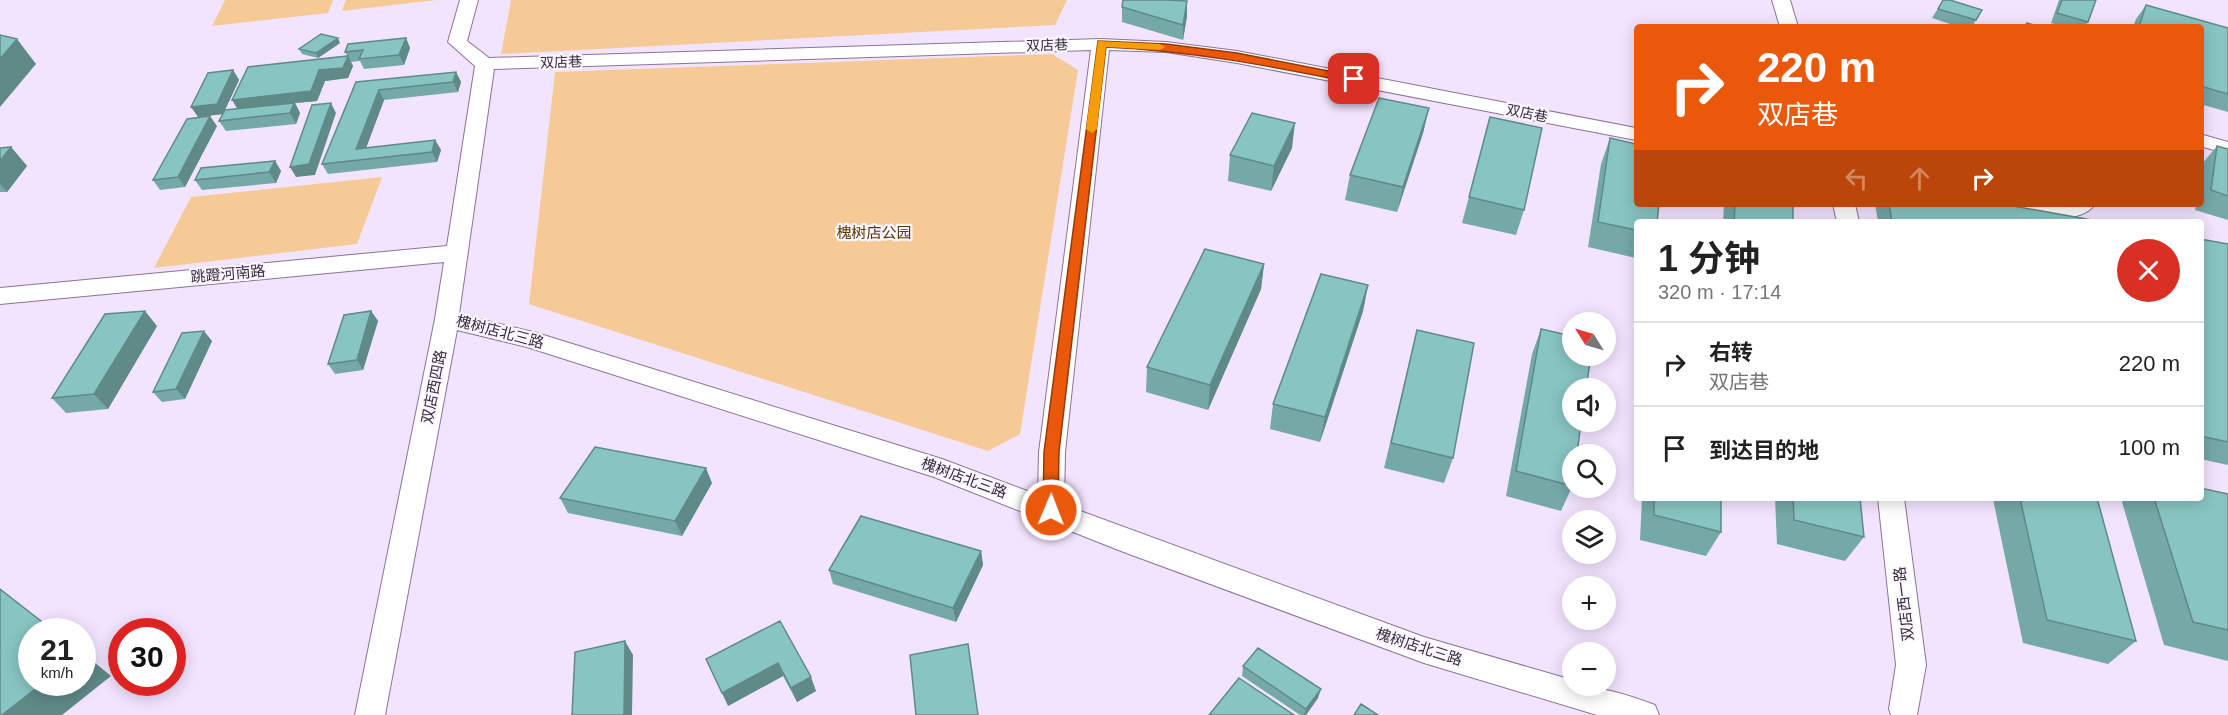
<!DOCTYPE html>
<html lang="zh">
<head>
<meta charset="utf-8">
<style>
	body { margin:0; font-family:Helvetica,"Noto Sans SC",sans-serif; background:#f6f6f6; color:#222; height:100vh; display:flex; flex-direction:column; font-size:22px; white-space:nowrap }
	* { box-sizing:border-box; margin:0 }
	p { font-size:20px; color:#767676 }
	.icon { flex:none; width:33px; height:33px; fill:none; stroke:currentColor; stroke-width:2; stroke-linecap:round; stroke-linejoin:round }
	.map { position:relative; flex:1; overflow:hidden }
	.details { position:absolute; left:1634px; top:219px; width:570px; height:282px; display:flex; flex-direction:column; background:#fff; border-radius:6px; box-shadow:0 3px 15px #0003 }
	.details>* { flex:none }
	.banner { position:absolute; left:1634px; top:24px; width:570px; height:183px; border-radius:6px; box-shadow:0 3px 15px #0003; background:#ea580c; color:#fff; overflow:hidden }
	.needle { width:39px; rotate:307deg }
	.fabs { position:absolute; left:1562px; top:312px; display:grid; gap:12px }
	.fabs a { display:grid; place-items:center; width:54px; height:54px; border-radius:50%; background:#fff; box-shadow:0 3px 15px #0003; font-size:30px }
	.speed { position:absolute; left:18px; top:618px; display:flex; gap:12px; font-size:30px; font-weight:700; text-align:center }
	.speed>* { display:grid; place-content:center; width:78px; height:78px; border-radius:50%; background:#fff; box-shadow:0 3px 15px #0003; line-height:1 }
	.speed small { font-size:15px; font-weight:400 }
	.speed .limit { border:9px solid #d22; background:#fff; color:#111 }
	.pin { position:absolute; display:grid; place-items:center; width:51px; height:51px; color:#fff; margin:-26px; border-radius:12px; box-shadow:0 3px 9px #0006 }
	.me { position:absolute; width:66px; margin:-33px; rotate:1deg; stroke-linejoin:round; filter:drop-shadow(0 0 4px #0008) }
	.turn { display:flex; align-items:center; gap:21px; height:126px; padding:0 24px; font-size:27px }
	.turn .icon { width:78px; height:78px; stroke-width:2.5 }
	.turn b { display:block; font-size:42px; line-height:51px }
	.lanes { display:flex; align-items:center; height:57px; padding:0 24px; background:#0003; justify-content:center; gap:30px; direction:ltr }
	.lanes .off { opacity:.35 }
	.round { display:grid; place-items:center; flex:none; width:63px; height:63px; border-radius:32px; background:#f6f6f6 }
	.head { display:flex; align-items:center; justify-content:space-between; height:102px; padding:0 24px }
	h1 { font-size:36px; font-weight:700; line-height:45px }
	ul { padding:0; list-style:none }
	li { display:flex; align-items:center; gap:18px; height:84px; padding:0 24px; border-top:2px solid #e0e0e0 }
	li div { flex:1 }
	li b { display:block; font-size:22px }
	li em { font-style:normal }
	.map>svg:first-child { display:block }
</style>
</head>
<body>
<div class="map">
<svg width="2228" height="715" viewBox="0 0 2228 715">
	<rect width="100%" height="100%" fill="#f3e4fe"/>
	<!-- green -->
	<path fill="#f5ca97" d="M225,0H333L328,13L212,26Z
		M346,0H436L342,11Z
		M511,0H1067L1055,25L501,54Z
		M1052,54L1078,70L1020,434L988,451L529,304L555,72Z
		M382,177L357,244L154,268L191,197Z"/>
	<g fill="none" stroke-linecap="round" stroke-linejoin="round">
		<!-- street casing -->
		<g stroke="#8a7399" stroke-width="2">
			<path id="street" d="M460,0H478L467,41L489,58L1101,39L1166,42L1237,51L1636,128V140L1237,63L1166,52L1109,50L1065,452L1064,505L1424,637L1572,680V686C1600,686 1628,695 1655,705L1659,715H1597L1424,663L1121,551L934,477L527,347L457,330L385,715H355L435,319L444,262L0,304V288L447,246L475,66L448,42ZM1091,50L1039,452L1038,495L942,459L537,333L459,314L494,69Z
				M1772,0H1790L1798,27H1780Z
				M2200,134L2228,142V154L2200,146Z
				M1833,204H1855L1859,222H1837Z
				M1994,204H2095C2079,228 2028,215 2005,211L1998,209Z
				M1878,498H1904L1926,665L1917,715H1891L1889,709L1896,665Z"/>
		</g>
		<!-- street -->
		<use href="#street" fill="#fff" fill-rule="evenodd"/>
	</g>
	<!-- wall -->
	<path fill="#75a9a7" d="M1943,0L1982,10L1972,27H1959L1932,18Z
		M2059,0H2096L2088,22L2085,27H2066L2051,23Z
		M1187,1V16L1183,40L1122,22V7Z
		M2146,5L2228,28V112L2200,104V27H2133L2136,19Z
		M406,38L410,48L404,65L364,69L360,61L351,62L353,66L348,78L325,81L317,101L295,103L300,113L296,124L226,131L219,121L223,114L198,117L233,70L239,80L225,110L238,109L347,56L345,52Z
		M340,43L318,58L302,54L299,49Z
		M456,72L461,82L458,92L384,100L366,148L435,140L441,150L437,162L328,174L322,164L356,82Z
		M1429,108L1423,133L1397,212L1345,200L1350,175Z
		M1490,117L1524,210L1516,235L1462,223Z
		M217,126L185,187L160,190L153,180Z
		M1610,138L1636,222V258L1588,247L1601,164Z
		M2217,146L2228,149V220L2195,210L2196,204H2200V173L2202,164Z
		M11,147L27,166L7,192H0V148Z
		M1292,148L1271,191L1228,181L1230,155Z
		M275,161L281,171L276,183L202,190L195,180Z
		M1724,204H1793V222H1723Z
		M1875,204H2002L2103,222H1878Z
		M2200,239L2228,244V465L2200,459Z
		M1264,264L1261,289L1208,410L1146,392L1147,367Z
		M1368,285L1363,311L1320,442L1270,429L1273,404Z
		M371,311L378,321L363,370L335,374L328,364Z
		M157,326L108,409L66,413L52,398Z
		M1541,329L1572,487L1561,511L1506,496L1532,354Z
		M1417,330L1453,458L1444,483L1384,468Z
		M212,341L185,399L162,402L153,392Z
		M712,483L682,536L568,513L560,498Z
		M2228,494V661L2164,645L2122,502L2126,498H2200Z
		M1642,498H1721V532L1706,556L1640,540Z
		M1775,498H1860L1864,537L1845,561L1777,544Z
		M1994,498H2097L2136,641L2108,664L2023,643L1993,499Z
		M981,551L983,565L956,622L833,584L829,570Z
		M780,621L816,691L797,702L783,676L728,706Z
		M1243,666L1318,698L1306,715H1300L1242,676Z"/>
	<!-- shaded-wall -->
	<path fill="#5f8a88" d="M1187,1V16L1183,40V25Z
		M338,38L340,43L318,58L316,53Z
		M406,38L410,48L404,65L399,55Z
		M17,39L36,64L0,107V59Z
		M348,56L353,66L348,78L325,81L317,101L295,103L300,113L296,124L290,113L238,110L232,100L319,70Z
		M233,70L239,80L223,114L198,117L191,107Z
		M456,72L461,82L458,92L453,82Z
		M379,90L384,100L362,159L356,149Z
		M331,103L336,113L315,175L296,177L290,167Z
		M1429,108L1423,133L1397,212L1403,187Z
		M210,116L217,126L185,187L178,177Z
		M1295,123L1292,148L1271,191L1274,166Z
		M435,140L441,150L437,162L432,152Z
		M11,147L27,166L7,192L0,184V161Z
		M275,161L281,171L276,183L269,172Z
		M1264,264L1261,289L1208,410L1210,385Z
		M1368,285L1363,311L1320,442L1325,417Z
		M145,311L157,326L108,409L94,394Z
		M371,311L378,321L363,370L357,360Z
		M204,331L212,341L185,399L176,389Z
		M706,468L712,483L682,536L675,521Z
		M981,551L983,565L956,622L953,608Z
		M625,641L633,655L632,715H624Z
		M83,653L111,676L62,715H2L44,682H82Z
		M778,663L783,676L728,706L722,693Z
		M811,677L816,691L797,702L791,688Z
		M1321,689L1318,698L1306,715H1304L1306,709Z"/>
	<!-- building -->
	<path fill="#88c5c2" stroke="#5f8a88" stroke-width="1.5" d="M1123,0H1166L1187,1L1183,25L1122,7Z
		M1943,0H1950L1982,10L1976,20L1938,9Z
		M2062,0H2096L2088,22L2057,13Z
		M2146,5L2228,28V94L2200,86V27H2139Z
		M2027,23L2041,27H2025Z
		M321,34L338,38L316,53L299,49Z
		M0,35L17,39L0,59Z
		M406,38L399,55L359,59L363,50L345,52L348,44Z
		M348,56L343,68L319,70L311,91L232,100L248,67Z
		M233,70L217,104L191,107L208,73Z
		M456,72L453,82L379,90L356,149L435,140L432,152L322,164L356,82Z
		M1379,98L1429,108L1403,187L1350,175Z
		M294,103L290,113L219,121L225,110Z
		M331,103L309,164L290,167L312,105Z
		M1252,113L1295,123L1274,166L1230,155Z
		M210,116L178,177L153,180L187,119Z
		M1490,117L1542,128L1524,210L1469,197Z
		M1610,138L1636,144V204H1659L1657,222H1636V230L1598,222Z
		M2217,146L2228,149V196L2211,190Z
		M11,147L0,161V148Z
		M275,161L269,172L195,180L201,168Z
		M1735,204H1793V222H1734Z
		M1889,204H2002L2103,222H1892Z
		M2200,239L2228,244V442L2200,436Z
		M1205,249L1264,264L1210,385L1147,367Z
		M1321,274L1368,285L1325,417L1273,404Z
		M145,311L94,394L52,398L105,314Z
		M371,311L357,360L328,364L344,315Z
		M1541,329L1572,336V356H1591L1586,388H1572V422H1581L1577,454H1572V486L1516,471Z
		M1417,330L1474,343L1453,458L1391,443Z
		M204,331L176,389L153,392L182,333Z
		M595,447L706,468L675,521L560,498Z
		M2200,488L2228,494V630L2193,622L2154,498H2200Z
		M1654,498H1721V532L1654,515Z
		M1793,498H1860L1864,537L1794,520Z
		M2020,498H2097L2136,641L2047,620Z
		M861,516L981,551L953,608L829,570Z
		M0,589L55,632H32V682H44L2,715H0Z
		M780,621L811,677L791,688L778,663L722,693L706,659Z
		M625,641L624,715H572L575,652Z
		M968,644L978,715H916L910,655Z
		M1258,648L1321,689L1306,709L1243,666Z
		M1239,678L1294,715H1209Z
		M1361,704L1378,715H1354Z"/>
	<!-- route -->
	<path fill="#ea580c" stroke="#983908" stroke-width="1.5" d="M1098,41L1166,44L1237,53L1354,76L1360,79L1354,83C1272,66 1191,51 1106,47L1059,452L1058,510L1056,515L1051,516L1045,515L1043,510L1044,452Z"/>
	<!-- slow -->
	<path fill="#f59e0b" d="M1098,41L1160,44L1165,47L1160,50L1106,47L1097,129L1092,133L1086,129Z"/>
	<g text-anchor="middle" stroke-width="4.5" stroke-linejoin="round" paint-order="stroke">
		<!-- far-street labels -->
		<g font-size="14" fill="#352c3c" stroke="#fbf6ff">
			<text transform="translate(1047 45) rotate(-2)" y="5">双店巷</text>
			<text transform="translate(561 62) rotate(-2)" y="5">双店巷</text>
			<text transform="translate(1527 113) rotate(11)" y="5">双店巷</text>
		</g>
		<!-- park labels -->
		<g font-size="15" fill="#583600" stroke="#fbf6ff">
			<text x="874" y="238">槐树店公园</text>
		</g>
		<!-- street labels -->
		<g font-size="15" fill="#352c3c" stroke="#fbf6ff">
			<text transform="translate(228 274) rotate(-5)" y="5">跳蹬河南路</text>
			<text transform="translate(500 332) rotate(15)" y="5">槐树店北三路</text>
			<text transform="translate(434 387) rotate(-79)" y="5">双店西四路</text>
			<text transform="translate(964 478) rotate(20)" y="5">槐树店北三路</text>
			<text transform="translate(1904 604) rotate(-97)" y="5">双店西一路</text>
			<text transform="translate(1419 647) rotate(18)" y="5">槐树店北三路</text>
		</g>
	</g>
</svg>
<div class="fabs">
<a><svg class="needle" viewBox="-14 -14 28 28"><path d="M0-13l5 13h-10z" fill="#e53935"/><path d="M0 13l5-13h-10z" fill="#767676"/></svg></a>
<a><svg class="icon" aria-label="sound" viewBox="0 0 24 24"><path d="M4 9h4l5-4v14l-5-4H4zM17 9q2 3 0 6"/></svg></a>
<a><svg class="icon" aria-label="search" viewBox="0 0 24 24"><circle cx="10" cy="10" r="6"/><path d="M15 15l6 6"/></svg></a>
<a><svg class="icon" aria-label="layers" viewBox="0 0 24 24"><path d="M12 4l9 5-9 5-9-5zM3 14l9 5 9-5"/></svg></a>
<a>+</a>
<a>−</a>
</div>
<div class="speed"><div>21<small>km/h</small></div><div class="limit">30</div></div>
<div class="pin" style="left:1354px;top:79px;background:#d93025"><svg class="icon" aria-label="arrive" viewBox="0 0 24 24"><path d="M6 21V4h12l-3 4 3 4H6"/></svg></div>
<svg class="me" style="left:1051px;top:510px" viewBox="-20 -20 40 40"><circle r="17" fill="#ea580c" stroke="#fff" stroke-width="3"/><path d="M0-11L8 9 0 5-8 9z" fill="#fff"/></svg>
<div class="banner">
<div class="turn"><svg class="icon" aria-label="right" viewBox="0 0 24 24"><path d="M7 20v-9h11M14 6l5 5-5 5"/></svg><div><b>220 m</b>双店巷</div></div>
<div class="lanes"><svg class="icon off" aria-label="left" viewBox="0 0 24 24"><path d="M17 20v-9H6M10 6l-5 5 5 5"/></svg><svg class="icon off" aria-label="ahead" viewBox="0 0 24 24"><path d="M12 20V5M6 11l6-6 6 6"/></svg><svg class="icon" aria-label="right" viewBox="0 0 24 24"><path d="M7 20v-9h11M14 6l5 5-5 5"/></svg></div>
</div>
<section class="details">
<div class="head"><div><h1>1 分钟</h1><p>320 m · 17:14</p></div><a class="round" style="background:#d93025;color:#fff"><svg class="icon" aria-label="close" viewBox="0 0 24 24"><path d="M6 6l12 12M18 6L6 18"/></svg></a></div>
<ul>
<li><svg class="icon" aria-label="right" viewBox="0 0 24 24"><path d="M7 20v-9h11M14 6l5 5-5 5"/></svg><div><b>右转</b><p>双店巷</p></div><em>220 m</em></li>
<li><svg class="icon" aria-label="arrive" viewBox="0 0 24 24"><path d="M6 21V4h12l-3 4 3 4H6"/></svg><div><b>到达目的地</b></div><em>100 m</em></li>
</ul>
</section>
</div>
</body>
</html>
